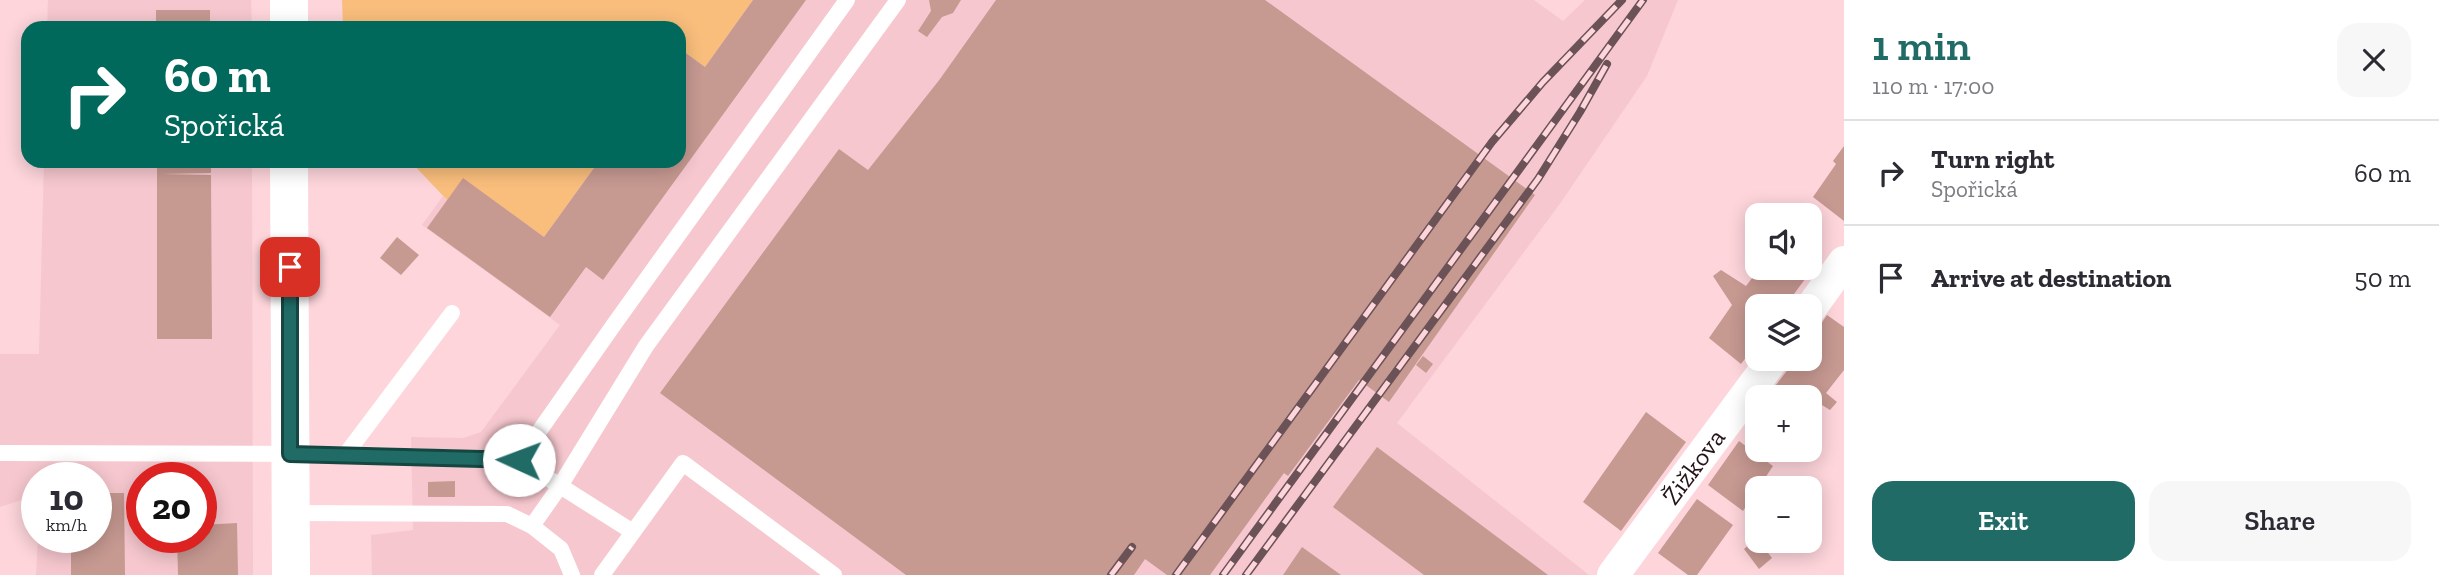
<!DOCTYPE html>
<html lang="en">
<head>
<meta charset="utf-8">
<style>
	body { margin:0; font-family:"Zilla Slab",serif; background:#f7f7f7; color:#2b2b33; height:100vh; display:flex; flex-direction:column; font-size:26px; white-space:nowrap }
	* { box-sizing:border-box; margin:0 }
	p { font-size:23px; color:#7c7c81 }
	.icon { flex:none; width:38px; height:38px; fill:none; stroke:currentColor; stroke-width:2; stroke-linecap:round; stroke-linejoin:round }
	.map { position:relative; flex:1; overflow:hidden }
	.sheet { display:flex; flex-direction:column; background:#fff; width:595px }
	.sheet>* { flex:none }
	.guide { position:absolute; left:21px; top:21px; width:665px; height:147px; border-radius:21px; box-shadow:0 4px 18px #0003; background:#00695c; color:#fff; overflow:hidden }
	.controls { position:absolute; left:1745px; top:203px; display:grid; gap:14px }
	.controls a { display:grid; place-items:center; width:77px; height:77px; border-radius:14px; background:#fff; box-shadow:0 4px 18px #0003; font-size:35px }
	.speed { position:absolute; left:21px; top:462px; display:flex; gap:14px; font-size:35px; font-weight:700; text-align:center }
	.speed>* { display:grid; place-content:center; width:91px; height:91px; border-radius:50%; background:#fff; box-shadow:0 4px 18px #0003; line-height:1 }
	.speed small { font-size:18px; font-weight:400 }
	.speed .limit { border:10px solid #d22; background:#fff; color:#111 }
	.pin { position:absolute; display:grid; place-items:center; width:60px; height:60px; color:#fff; margin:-30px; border-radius:14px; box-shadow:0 4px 10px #0006 }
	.me { position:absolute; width:77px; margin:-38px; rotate:272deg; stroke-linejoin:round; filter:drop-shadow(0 0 5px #0008) }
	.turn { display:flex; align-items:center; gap:24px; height:147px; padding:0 28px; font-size:32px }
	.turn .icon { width:91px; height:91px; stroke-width:2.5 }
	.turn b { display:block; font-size:49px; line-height:60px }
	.round { display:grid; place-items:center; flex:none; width:74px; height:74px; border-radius:21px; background:#f7f7f7 }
	.overview { display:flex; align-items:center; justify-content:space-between; height:119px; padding:0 28px }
	h1 { font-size:42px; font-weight:600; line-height:52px; color:#206b66 }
	.button { display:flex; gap:14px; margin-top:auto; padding:14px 28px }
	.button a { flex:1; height:80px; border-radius:21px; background:#206b66; color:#fff; font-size:28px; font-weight:600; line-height:80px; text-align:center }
	.button a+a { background:#f7f7f7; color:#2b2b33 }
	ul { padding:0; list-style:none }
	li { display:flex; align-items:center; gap:21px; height:105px; padding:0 28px; border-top:2px solid #e1e1e2 }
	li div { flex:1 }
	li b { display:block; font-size:26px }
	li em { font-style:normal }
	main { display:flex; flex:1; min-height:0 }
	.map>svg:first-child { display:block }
</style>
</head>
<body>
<main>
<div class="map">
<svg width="1844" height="575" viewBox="0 0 1844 575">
	<rect width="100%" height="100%" fill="#fdd5db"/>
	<!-- built -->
	<path fill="#f6c7ce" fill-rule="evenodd" d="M48,0H251L252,28H47Z
		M753,0H1534L1563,21L1585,0H1678L1647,76L1559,205L1397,423L1589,575H372L371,535L413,530L411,437L463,438L481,432L560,325L422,225L443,196L446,200L463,178L544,237L599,161H679V48L705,66Z
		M44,161H252L253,575H36L38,537H96V478H37V495L0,507V354H39ZM142,478H201V537H142Z"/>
	<!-- green -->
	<path fill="#f9be7c" d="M342,0H753L705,67L679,48V28H343Z
		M410,161H599L544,237L463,179L447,200Z"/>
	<!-- building -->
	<path fill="#c69991" d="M753,0H806L603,280L586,267L550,317L427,228L463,178L544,237L599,161H679V48L705,67Z
		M929,0H961L953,13L942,17L927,37L918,31L931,11Z
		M996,0H1265L1535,195L1389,402L1359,380L1288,476L1284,473L1210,575H1167L1145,559L1134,575H906L660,393L839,149L868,170L940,79Z
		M156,10H210V28H156Z
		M1844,146V221L1813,197L1836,164L1833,161Z
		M157,161H211V173L160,174L211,175L212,339H157Z
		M397,237L419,255L401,275L380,258Z
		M1810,252L1820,259L1785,306H1757V343L1741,364L1709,338L1732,305L1713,276L1721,270L1746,286L1756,273L1753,270L1757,265V268H1810Z
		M1827,315L1844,327V370L1826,393L1837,402L1830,410L1822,405L1813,418L1810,416V397H1782L1772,390L1796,359H1810V340Z
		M1423,356L1433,364L1426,373L1416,365Z
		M1646,412L1686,442L1621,531L1583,502Z
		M1739,441L1773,466L1743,511L1708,485Z
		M1377,447L1548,575H1424L1333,507Z
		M455,481V497H428V482Z
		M96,493H124L125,575H71V537H96Z
		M1697,499L1733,525L1697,575H1688L1658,553Z
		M237,523L238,575H178L177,537H201V525Z
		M1757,538L1772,558L1759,569L1744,549Z
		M1302,547L1341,575H1283Z"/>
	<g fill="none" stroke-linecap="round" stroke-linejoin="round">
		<!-- service -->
		<path stroke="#fff" stroke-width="16" d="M0,453L346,454L452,313
			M346,454L519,460L633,532
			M519,460L615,323L847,0
			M290,513L507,514L532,526L561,549L572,575
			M532,526L560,486L646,346L898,0
			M602,575L683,463L834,575"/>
		<!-- minor -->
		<g stroke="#fff" stroke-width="32">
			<path d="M1810,309L1844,262"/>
			<path id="s1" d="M1613,575L1773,359"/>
		</g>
		<!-- tertiary -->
		<path stroke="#fff" stroke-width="38" d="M289,0V28
			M289,161L291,575"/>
		<!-- rail casing -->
		<g stroke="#6a5256" stroke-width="8">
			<path id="rail" d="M1111,575L1132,547
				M1176,575L1492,142L1543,82L1622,0
				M1223,575L1643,0
				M1246,575L1538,179L1580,112L1607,64"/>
		</g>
		<!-- rail -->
		<use href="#rail" stroke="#fdd5db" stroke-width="5" stroke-dasharray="16" stroke-linecap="butt"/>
	</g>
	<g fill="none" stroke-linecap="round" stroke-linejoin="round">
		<!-- route casing -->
		<g stroke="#154642" stroke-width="18">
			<path id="route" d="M290,267V454L519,460"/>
		</g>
		<!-- route -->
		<use href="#route" stroke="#206b66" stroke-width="12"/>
	</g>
	<g text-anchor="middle" stroke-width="5" stroke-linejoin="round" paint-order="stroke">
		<!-- street labels -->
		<g font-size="26" fill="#251417" stroke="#fdd5db">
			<text dy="9" stroke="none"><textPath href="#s1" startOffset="135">Žižkova</textPath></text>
		</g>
	</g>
</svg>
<div class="controls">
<a><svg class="icon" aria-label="sound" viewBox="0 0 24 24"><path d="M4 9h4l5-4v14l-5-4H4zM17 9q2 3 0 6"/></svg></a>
<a><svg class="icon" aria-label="layers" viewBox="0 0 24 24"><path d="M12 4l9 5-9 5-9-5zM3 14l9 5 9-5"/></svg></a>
<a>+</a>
<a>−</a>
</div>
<div class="speed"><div>10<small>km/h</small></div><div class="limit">20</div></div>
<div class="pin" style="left:290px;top:267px;background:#d93025"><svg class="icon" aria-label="arrive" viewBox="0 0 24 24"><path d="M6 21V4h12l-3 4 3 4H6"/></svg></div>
<svg class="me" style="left:519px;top:460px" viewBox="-20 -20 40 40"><circle r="19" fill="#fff"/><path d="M0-13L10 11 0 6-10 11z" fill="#206b66"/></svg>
<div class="guide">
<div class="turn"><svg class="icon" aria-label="right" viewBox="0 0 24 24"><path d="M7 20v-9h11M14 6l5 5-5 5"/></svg><div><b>60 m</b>Spořická</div></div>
</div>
</div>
<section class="sheet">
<div class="overview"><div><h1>1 min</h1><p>110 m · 17:00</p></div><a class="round"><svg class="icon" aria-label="close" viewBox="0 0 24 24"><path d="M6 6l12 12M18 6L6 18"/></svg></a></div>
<ul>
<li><svg class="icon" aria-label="right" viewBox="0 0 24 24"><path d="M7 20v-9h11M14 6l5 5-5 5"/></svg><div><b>Turn right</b><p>Spořická</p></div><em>60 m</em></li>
<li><svg class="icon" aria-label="arrive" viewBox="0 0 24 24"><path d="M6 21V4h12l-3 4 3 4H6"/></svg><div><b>Arrive at destination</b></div><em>50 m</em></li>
</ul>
<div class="button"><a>Exit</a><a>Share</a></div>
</section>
</main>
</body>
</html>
